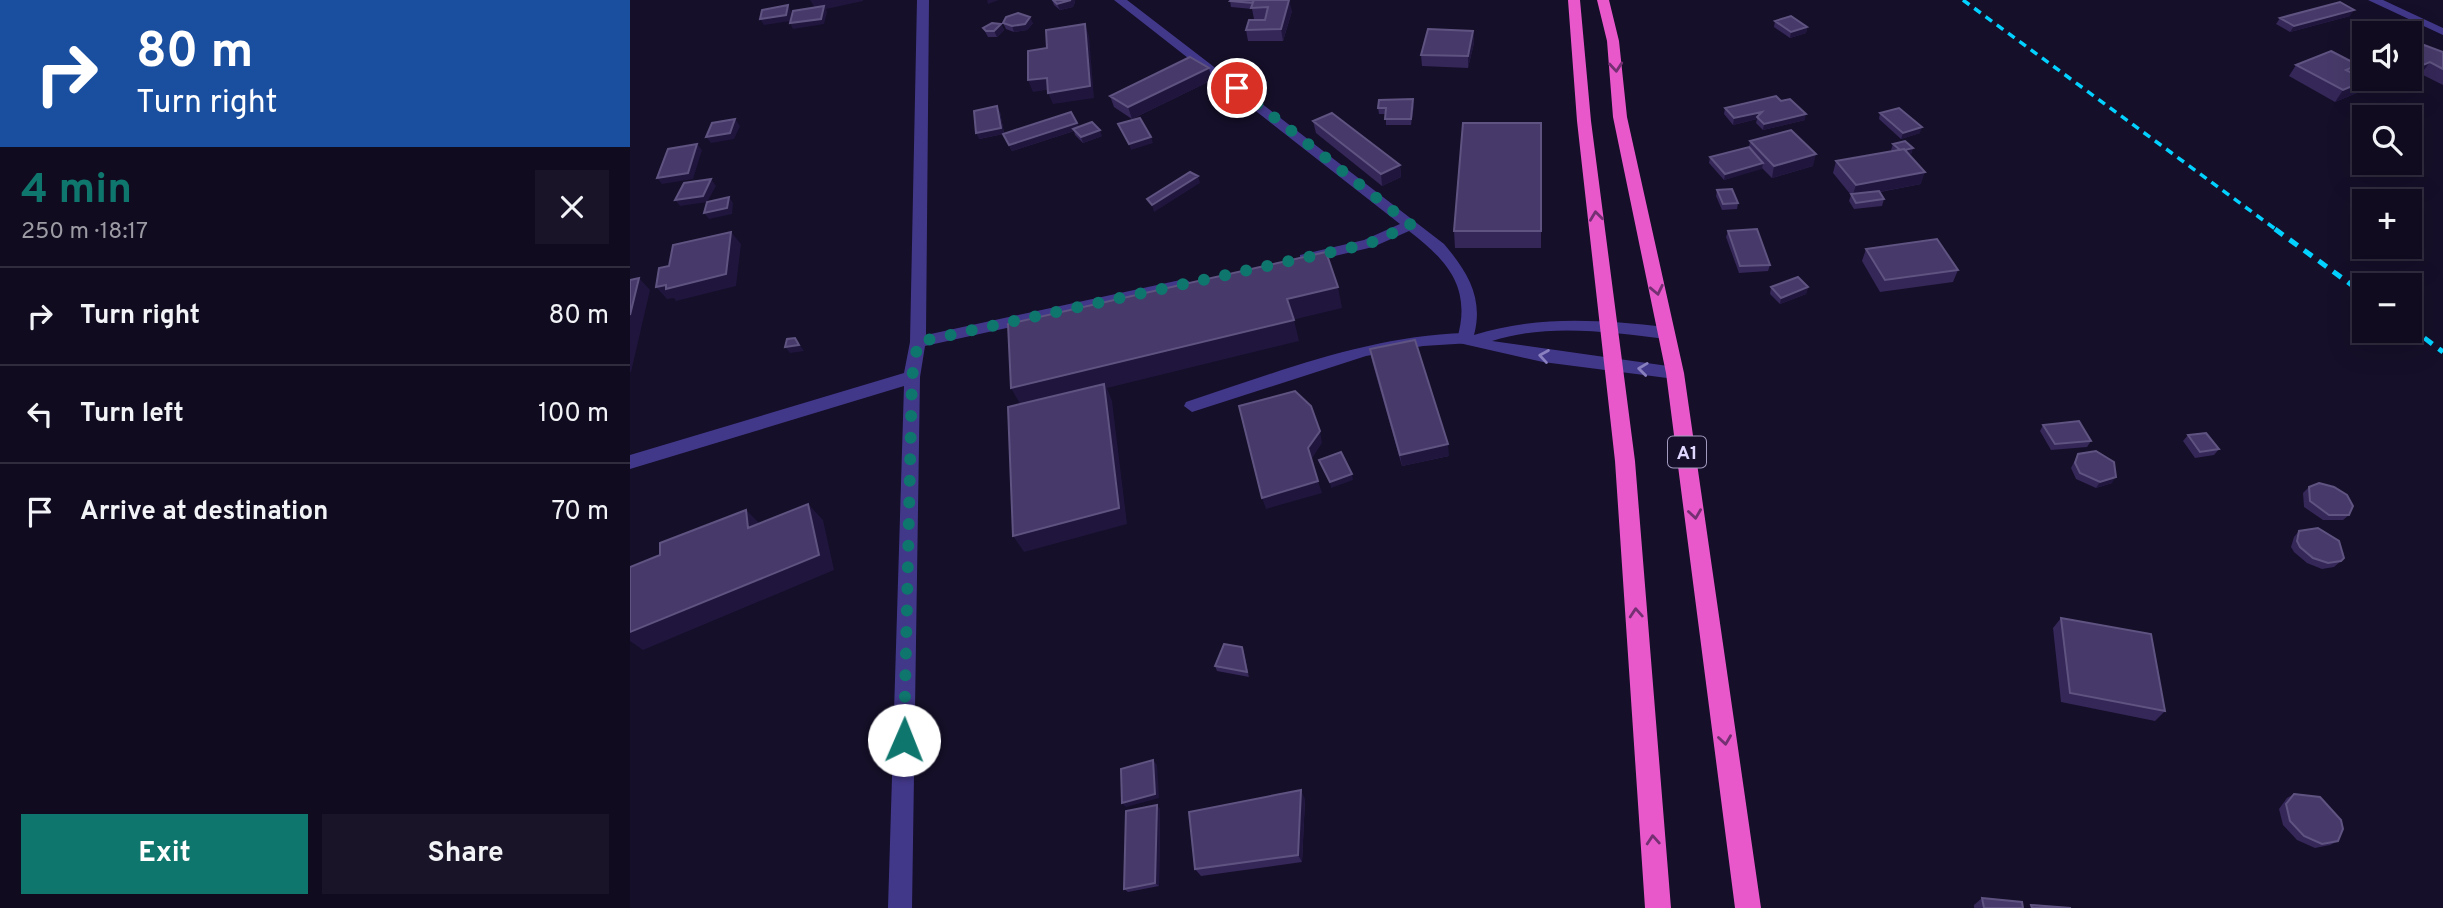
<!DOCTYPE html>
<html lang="en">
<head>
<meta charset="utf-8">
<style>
	body { margin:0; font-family:Overpass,sans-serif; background:#191428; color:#f1f3f6; height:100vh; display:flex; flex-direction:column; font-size:26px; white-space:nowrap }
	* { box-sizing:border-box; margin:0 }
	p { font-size:23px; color:#9c9ba4 }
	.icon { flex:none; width:38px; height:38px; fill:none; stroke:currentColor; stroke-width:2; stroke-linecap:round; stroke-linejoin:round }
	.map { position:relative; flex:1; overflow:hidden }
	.side { display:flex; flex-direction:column; background:#100b1f; width:630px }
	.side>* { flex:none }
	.top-card { background:#1a4fa0; color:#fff; overflow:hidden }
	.fabs { position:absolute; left:1722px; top:21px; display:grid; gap:14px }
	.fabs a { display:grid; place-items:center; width:70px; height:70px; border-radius:0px; background:#100b1f; box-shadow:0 7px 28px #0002,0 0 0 2px #302b3d; font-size:35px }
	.pin { position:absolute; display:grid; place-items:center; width:60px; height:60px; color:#fff; margin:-30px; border:4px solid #fff; border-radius:50%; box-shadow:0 2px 7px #0007 }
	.me { position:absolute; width:77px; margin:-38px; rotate:1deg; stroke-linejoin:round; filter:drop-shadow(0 0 5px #0008) }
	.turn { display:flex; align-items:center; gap:24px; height:147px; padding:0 21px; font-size:32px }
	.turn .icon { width:91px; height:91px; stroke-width:2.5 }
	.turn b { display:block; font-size:49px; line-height:60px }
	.round { display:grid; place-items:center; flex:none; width:74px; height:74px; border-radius:0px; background:#191428 }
	.head { display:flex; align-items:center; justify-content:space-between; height:119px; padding:0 21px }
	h1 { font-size:42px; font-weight:700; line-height:52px; color:#0f766e }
	.action { display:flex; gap:14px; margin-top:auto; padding:14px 21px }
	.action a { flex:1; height:80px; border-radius:0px; background:#0f766e; color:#fff; font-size:28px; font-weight:700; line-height:80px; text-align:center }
	.action a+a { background:#191428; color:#f1f3f6 }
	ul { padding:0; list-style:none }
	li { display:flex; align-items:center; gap:21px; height:98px; padding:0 21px; border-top:2px solid #302b3d }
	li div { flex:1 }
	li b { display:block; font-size:26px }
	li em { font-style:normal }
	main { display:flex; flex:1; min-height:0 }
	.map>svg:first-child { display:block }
</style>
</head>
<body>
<main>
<section class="side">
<div class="top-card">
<div class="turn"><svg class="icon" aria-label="right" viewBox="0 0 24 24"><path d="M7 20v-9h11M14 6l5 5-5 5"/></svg><div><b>80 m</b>Turn right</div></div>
</div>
<div class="head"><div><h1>4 min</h1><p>250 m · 18:17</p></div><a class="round"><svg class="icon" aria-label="close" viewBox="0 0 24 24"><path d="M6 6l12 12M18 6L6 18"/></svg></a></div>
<ul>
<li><svg class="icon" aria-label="right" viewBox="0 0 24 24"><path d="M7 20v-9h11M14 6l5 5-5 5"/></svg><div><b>Turn right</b></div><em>80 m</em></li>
<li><svg class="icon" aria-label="left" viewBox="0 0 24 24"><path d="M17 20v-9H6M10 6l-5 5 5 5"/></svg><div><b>Turn left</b></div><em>100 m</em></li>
<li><svg class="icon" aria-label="arrive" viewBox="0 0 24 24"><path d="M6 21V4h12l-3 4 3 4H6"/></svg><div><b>Arrive at destination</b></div><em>70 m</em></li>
</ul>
<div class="action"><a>Exit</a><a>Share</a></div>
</section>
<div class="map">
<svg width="1813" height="908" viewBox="0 0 1813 908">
	<rect width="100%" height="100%" fill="#150f29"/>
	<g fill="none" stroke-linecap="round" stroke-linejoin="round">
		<!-- service -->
		<path fill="#42388a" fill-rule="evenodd" d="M835,333L843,339L841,343L793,346L736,356L562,412L554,406L556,402C648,372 738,336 835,333Z"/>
		<!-- minor -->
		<path fill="#42388a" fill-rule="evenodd" d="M287,0H299L296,335L555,279L563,284L555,289L295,346L290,377L282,908H258L274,386L0,469V455L274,373L280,342Z
			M484,0H497L814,244C837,271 854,298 844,335C908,315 970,320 1036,327L1044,333L1036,339C979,332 918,323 862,341L1045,367L1053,373L1051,377L1045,379L913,362L829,343L827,339C842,288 818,261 779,231L743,247L675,263L670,261V255L734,240L770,224Z
			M1738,0H1753L1813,28V35Z"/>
		<!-- trunk -->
		<path fill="#e858cb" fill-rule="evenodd" d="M938,0H950L961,121L1005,461L1041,908H1015L985,461L947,121Z
			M967,0H979L989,41L997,117L1054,373L1131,908H1105L1036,373L983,117L977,41Z"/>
		<!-- rail-far1 -->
		<path stroke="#03d1ff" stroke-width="3.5" stroke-dasharray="8 6" stroke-linecap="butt" d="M1333,0L1648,231"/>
		<!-- rail -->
		<path stroke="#03d1ff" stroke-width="5" stroke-dasharray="10 8" stroke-linecap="butt" d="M1645,229L1734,294
			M1780,327L1813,352"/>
	</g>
	<!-- wall -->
	<path fill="#352758" d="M422,0H444L445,2L443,7L430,10L424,5Z
		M601,0L662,11L653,41H618L616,30L635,20V19H624L622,9L601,7L600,1Z
		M1720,16L1660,32L1646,24L1650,18Z
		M1145,21L1177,27L1176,33L1160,38L1144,27Z
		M373,23H403L397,30L384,32L376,29Z
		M371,24L374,30L367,37H358L353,28Z
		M843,31L844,43L838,68L792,66L791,55Z
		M1780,51L1813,52V85L1791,74L1784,77L1780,74Z
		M1666,65L1723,73L1737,80L1729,92L1705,102L1659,76Z
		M582,80L502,119L484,107L480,96Z
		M1151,101L1175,120L1133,130L1126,123L1127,119L1103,125L1094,114L1095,108Z
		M784,105L781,125H756V114H749L748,108Z
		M370,112L374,133L447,123L449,127L472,136L453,143L445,135L444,131L382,151L373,134L349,139Z
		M1250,113L1290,133L1271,139L1249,119Z
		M683,121L770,165L771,177L752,186L686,133Z
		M911,123V248H825L824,231Z
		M1120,141L1183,166L1142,178L1132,168L1094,180L1079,163L1080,157L1119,147Z
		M1263,144L1283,148L1281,154H1279L1291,184L1250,192L1254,199L1252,206L1224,209L1219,201L1221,195L1203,173L1206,161L1262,151L1261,150Z
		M1087,190L1108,203L1107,209L1092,210L1086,196Z
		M1098,231L1140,265L1138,271L1109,273L1096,237Z
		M1236,249L1328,270L1323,282L1250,292L1232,261Z
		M1141,287H1178L1176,294L1150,304L1140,294Z
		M740,349L819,456L772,466L742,361Z
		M1413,425L1461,441L1457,447L1421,450L1410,431Z
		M1558,435L1589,449L1584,455L1565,458L1553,441Z
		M1448,454L1482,483L1466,488L1446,479L1441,468Z
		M1679,487L1719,515L1713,520H1693L1674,507L1673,493Z
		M1669,531L1711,561L1704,567L1692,569L1677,563L1664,552L1661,547L1664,537Z
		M1431,618L1535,711L1525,721L1431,702L1423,628Z
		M612,647L614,653L619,677L587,671L585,666Z
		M1664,794L1708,841L1700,845L1685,848L1667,840L1653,825L1649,809L1657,798Z
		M675,799L672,862L571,876L565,869Z
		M530,809L529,886L498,892L494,889Z
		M1352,898L1393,908H1344V905Z"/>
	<!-- shaded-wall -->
	<path fill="#20163d" d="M180,0H233V1L196,9L197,12L194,24L163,29L160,23L187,11Z
		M357,0H369L358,4Z
		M441,0H444L445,2L443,7L430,10L427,4Z
		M659,0L662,11L653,41L651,29Z
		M158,5L161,11L160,21L134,25L130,19Z
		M1724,10L1720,16L1660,32L1664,26Z
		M400,17L403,23L397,30L384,32L382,26Z
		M371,24L374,30L367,37L364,31Z
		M455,24L459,36L464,98L423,104L418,93Z
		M1177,27L1176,33L1160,38L1161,32Z
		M843,31L844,43L838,68V56Z
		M1800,62L1791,74L1784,77L1793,65Z
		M1728,65L1720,77L1716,70Z
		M579,68L582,80L502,119L498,107Z
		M417,78L422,89L403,92L398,80Z
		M1737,80L1729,92L1705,102L1713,90Z
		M783,99L784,105L781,125V119Z
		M367,106L370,112L374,134L349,139L346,133Z
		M1132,112L1127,117V119L1103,125L1104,118Z
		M1176,114L1175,120L1133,130L1134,124Z
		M105,119L110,126L104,139L81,143L76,137Z
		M447,123L450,129H443L444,131L382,151L379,145Z
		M1292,127L1290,133L1271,139L1273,133Z
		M470,130L472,136L453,143L451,137Z
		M521,137L523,143L501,150L499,144Z
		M67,144L72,150L63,179L32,184L27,178Z
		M1283,148L1281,154L1269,157L1271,151Z
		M1186,154L1183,166L1142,178L1144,166Z
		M1133,163L1132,169L1094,180L1095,174Z
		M770,165L771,177L752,186L751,174Z
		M1295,172L1291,184L1222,197L1226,185Z
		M568,176L570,183L524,212L522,205Z
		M81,179L86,186L77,202L50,206L45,200Z
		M99,197L103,203L102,214L79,219L74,213Z
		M101,232L111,244L106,286L46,301L44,298L37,299L26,287Z
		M9,278L20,290L1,372H0V315Z
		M708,287L712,308L662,320L657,299Z
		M1178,287L1176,294L1150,304L1151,298Z
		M664,320L669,341L477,388L482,401L497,524L394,552L383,536L393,409L381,388Z
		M165,338L174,351L160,353L155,347Z
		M690,431L692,443L681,460L678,448Z
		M818,444L819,456L772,466L770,455Z
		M722,474L723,480L701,488L700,482Z
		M1486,477L1482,483L1466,488L1470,482Z
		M688,481L692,493L636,509L632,498Z
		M178,504L193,520L204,570L13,650L0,641V632Z
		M116,510L132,526L118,528Z
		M612,647L614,653L619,677L617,672Z
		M523,760L527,765L529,798L496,807L492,803Z
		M671,790L675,799L672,862L668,855Z
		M527,805L530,809L529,886L525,883Z"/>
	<!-- building -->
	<path fill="#473a6a" stroke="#5f5381" stroke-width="2" d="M423,0H441L427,4Z
		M601,0H624L622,3L600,1Z
		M624,0H659L651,29L616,30L619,20H635L638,7L621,8Z
		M1710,2L1724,10L1664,26L1650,18Z
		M158,5L156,15L130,19L132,10Z
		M194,6L191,19L160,23L163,11Z
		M388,13L400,17L395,24L382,26L373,23L376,17Z
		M1161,16L1177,27L1161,32L1145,21Z
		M362,23L371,24L364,31H356L353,28Z
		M455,24L460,86L418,93L417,78L398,80V51L417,48L416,30Z
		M798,29L843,31L838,56L791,55Z
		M1794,45L1813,52V69L1800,62L1793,65L1780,59V51Z
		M1701,51L1728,65L1716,70L1737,80L1713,90L1666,65Z
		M560,57L579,68L498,107L480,96Z
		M1146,96L1151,101L1160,99L1176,114L1134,124L1127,117L1132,112L1104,118L1095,108Z
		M783,99L781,119H755L756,108H748L749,100Z
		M367,106L371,128L346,133L344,111Z
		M1269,108L1292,127L1273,133L1250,113Z
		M441,112L447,123L379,145L373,134Z
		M702,113L770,165L751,174L683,121Z
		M510,118L521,137L499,144L488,124Z
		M105,119L100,133L76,137L82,123Z
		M462,122L470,130L451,137L443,129Z
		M833,123H911V231H824Z
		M1161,130L1186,154L1144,166L1120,141Z
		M1275,141L1283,148L1275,150L1274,149L1270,150L1263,144Z
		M67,144L58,173L27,178L38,149Z
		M1119,147L1133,163L1095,174L1080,157Z
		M1274,149L1295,172L1226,185L1206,161Z
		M560,172L568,176L522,205L517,199Z
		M81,179L73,196L45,200L54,183Z
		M1102,189L1108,203L1093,204L1087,190Z
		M1249,191L1254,199L1226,203L1221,194Z
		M99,197L97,208L74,213L77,202Z
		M1127,229L1140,265L1110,266L1098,231Z
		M101,232L96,274L36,289V285L26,287L29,268L39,266L43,245Z
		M1307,239L1328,270L1255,280L1236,249Z
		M696,252L708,287L657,299L664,320L381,388L378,324Z
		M1168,277L1178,287L1151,298L1141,287Z
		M9,278L0,315V280Z
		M165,338L169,345L155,347L157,339Z
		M785,340L818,444L770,455L740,349Z
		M474,384L489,508L383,536L378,407Z
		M665,391L681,406L690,431L678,448L688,481L632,498L609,406Z
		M1449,421L1461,441L1425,444L1413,425Z
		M1576,433L1589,449L1570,452L1558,435Z
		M1466,451L1484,462L1486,477L1470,482L1450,473L1445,463L1448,454Z
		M711,452L722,474L700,482L689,460Z
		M1689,483L1704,487L1717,495L1723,506L1719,515H1699L1680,501L1679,487Z
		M178,504L189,555L0,632V567L30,555V543L116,510L118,528Z
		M1688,528L1709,541L1714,558L1711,561L1698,563L1683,558L1670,547L1667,541L1669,531Z
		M1431,618L1521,634L1535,711L1440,693Z
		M594,644L612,647L617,672L585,666Z
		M523,760L525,794L492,803L491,769Z
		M671,790L668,855L565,869L559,812Z
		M1664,794L1690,797L1711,820L1713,829L1708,841L1692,844L1674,836L1660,821L1656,804Z
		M527,805L525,883L494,889L496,811Z
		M1352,898L1392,902L1393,908H1354Z
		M1401,905L1441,908H1402Z"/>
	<!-- one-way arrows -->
	<defs><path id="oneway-chevron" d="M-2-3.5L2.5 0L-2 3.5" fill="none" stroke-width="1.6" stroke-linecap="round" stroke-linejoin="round" transform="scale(1.75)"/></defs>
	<g stroke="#743072">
		<use href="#oneway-chevron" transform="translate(986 67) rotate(85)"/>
		<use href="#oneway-chevron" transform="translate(966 216) rotate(-97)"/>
		<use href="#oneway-chevron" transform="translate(1027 290) rotate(78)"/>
		<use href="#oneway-chevron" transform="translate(1065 514) rotate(82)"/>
		<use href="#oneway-chevron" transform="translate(1006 613) rotate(-94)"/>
		<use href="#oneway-chevron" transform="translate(1095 740) rotate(82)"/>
		<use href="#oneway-chevron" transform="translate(1023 840) rotate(-94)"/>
	</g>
	<g stroke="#8980bf">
		<use href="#oneway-chevron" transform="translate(914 356) rotate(-171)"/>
		<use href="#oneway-chevron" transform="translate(1013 369) rotate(-173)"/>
	</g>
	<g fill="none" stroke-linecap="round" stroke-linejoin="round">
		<!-- route -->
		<path stroke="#0f766e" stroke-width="12" stroke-dasharray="0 21.6" d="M274,740L282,377L288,342L738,244L781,225L607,88"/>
	</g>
	<g text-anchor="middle" stroke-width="6" stroke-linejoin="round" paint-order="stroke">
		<!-- shield labels -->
		<rect fill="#150f29" stroke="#a29bbf" stroke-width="2" x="1038" y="436.5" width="38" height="31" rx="5"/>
		<g font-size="19" font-weight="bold" fill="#dfd7ff">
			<text x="1057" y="459">A1</text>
		</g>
	</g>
</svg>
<div class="fabs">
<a><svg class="icon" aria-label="sound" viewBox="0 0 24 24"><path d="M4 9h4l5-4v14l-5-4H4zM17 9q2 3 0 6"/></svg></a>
<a><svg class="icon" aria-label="search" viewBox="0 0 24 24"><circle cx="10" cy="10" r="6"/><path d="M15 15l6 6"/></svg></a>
<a>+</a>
<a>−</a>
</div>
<div class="pin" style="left:607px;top:88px;background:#d93025"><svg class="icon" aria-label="arrive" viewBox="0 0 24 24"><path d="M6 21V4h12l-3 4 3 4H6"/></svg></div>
<svg class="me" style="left:274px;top:740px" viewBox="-20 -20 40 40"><circle r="19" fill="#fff"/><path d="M0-13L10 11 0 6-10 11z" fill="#0f766e"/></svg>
</div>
</main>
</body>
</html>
